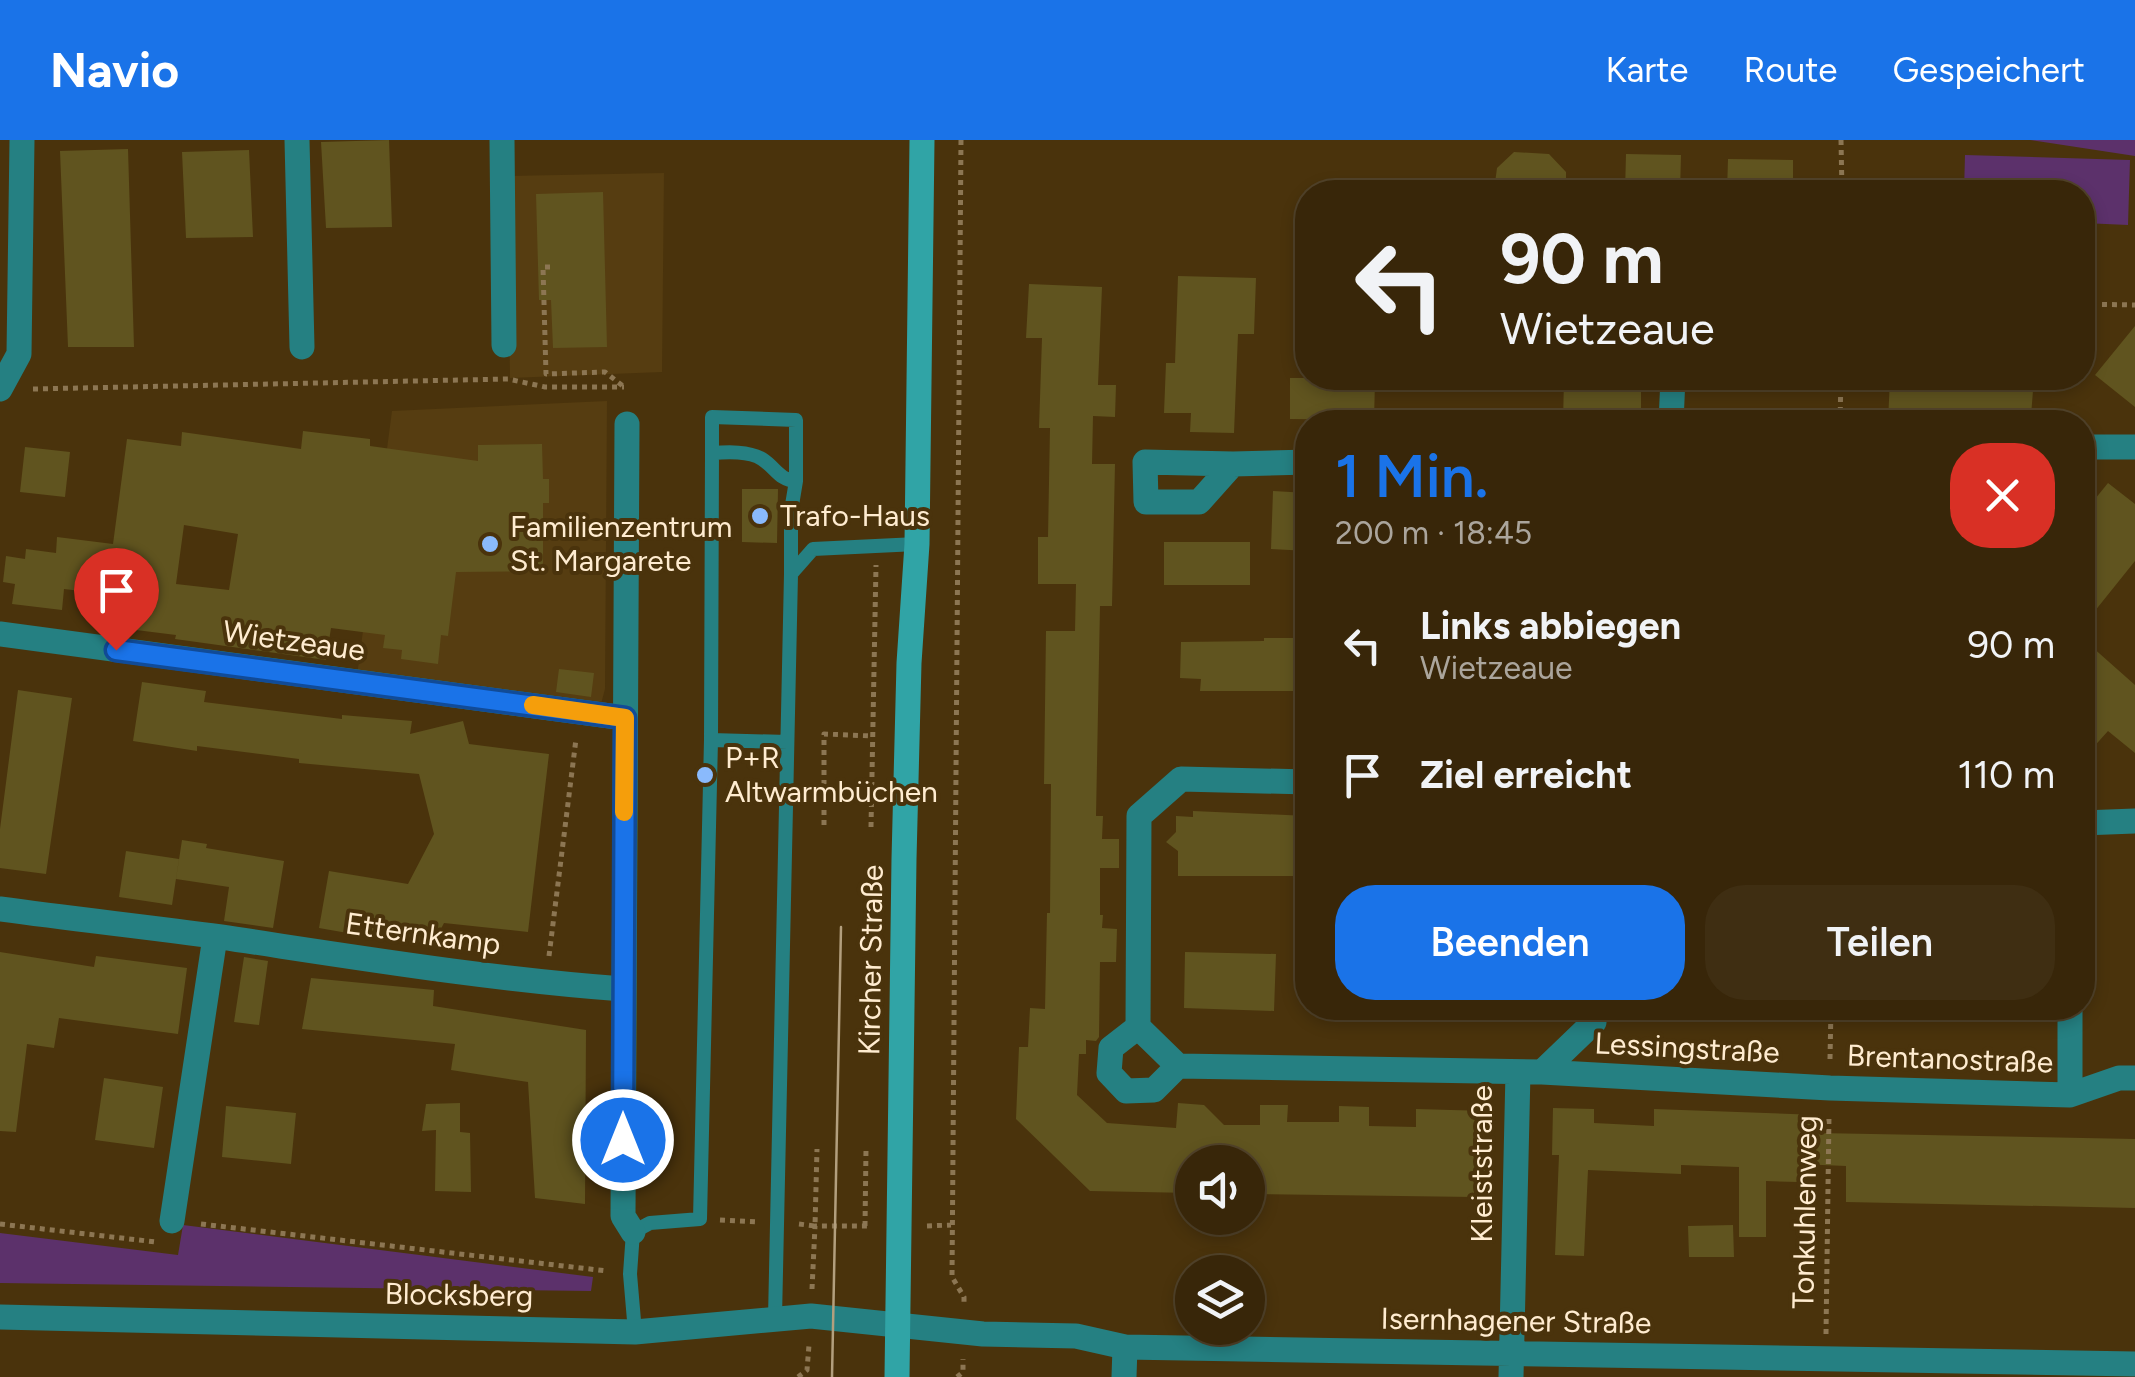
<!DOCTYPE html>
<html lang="de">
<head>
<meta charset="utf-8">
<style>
	body { margin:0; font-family:Figtree,sans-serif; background:#3f2e12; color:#f1f3f6; height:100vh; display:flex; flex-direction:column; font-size:38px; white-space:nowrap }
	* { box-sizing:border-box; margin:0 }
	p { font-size:32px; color:#aba59c }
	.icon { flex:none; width:55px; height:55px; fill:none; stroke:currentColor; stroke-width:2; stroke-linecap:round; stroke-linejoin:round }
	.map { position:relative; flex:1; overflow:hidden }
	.details { position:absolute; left:1295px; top:270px; width:800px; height:610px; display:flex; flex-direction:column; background:#382609; border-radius:40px; box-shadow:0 5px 15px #0003,0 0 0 2px #52432a }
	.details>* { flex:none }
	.guide { position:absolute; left:1295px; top:40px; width:800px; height:210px; border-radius:40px; box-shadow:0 5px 15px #0003,0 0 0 2px #52432a; background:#382609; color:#f1f3f6; overflow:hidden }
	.tools { position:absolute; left:1175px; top:1005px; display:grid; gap:20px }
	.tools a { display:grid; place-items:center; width:90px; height:90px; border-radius:50%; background:#382609; box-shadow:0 5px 15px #0003,0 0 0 2px #52432a; font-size:50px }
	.pin { position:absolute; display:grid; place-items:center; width:85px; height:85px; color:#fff; margin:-102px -42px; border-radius:50% 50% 50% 0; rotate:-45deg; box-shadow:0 0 10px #0007 }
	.pin .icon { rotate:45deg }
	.me { position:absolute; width:110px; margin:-55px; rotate:0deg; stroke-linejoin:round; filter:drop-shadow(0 0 8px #0008) }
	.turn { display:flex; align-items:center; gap:35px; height:210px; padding:0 40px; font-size:45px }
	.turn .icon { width:130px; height:130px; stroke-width:2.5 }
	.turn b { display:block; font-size:70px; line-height:85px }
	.round { display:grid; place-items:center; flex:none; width:105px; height:105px; border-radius:40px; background:#3f2e12 }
	.summary { display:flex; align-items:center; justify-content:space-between; height:170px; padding:0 40px }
	h1 { font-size:60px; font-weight:600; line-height:75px; color:#1a73e8 }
	.primary-button { display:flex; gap:20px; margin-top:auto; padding:20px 40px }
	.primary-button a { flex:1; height:115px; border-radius:40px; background:#1a73e8; color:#fff; font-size:40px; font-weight:600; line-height:115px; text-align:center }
	.primary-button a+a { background:#3f2e12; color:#f1f3f6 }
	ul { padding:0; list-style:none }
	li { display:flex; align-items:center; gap:30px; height:130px; padding:0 40px }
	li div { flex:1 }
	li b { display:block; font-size:38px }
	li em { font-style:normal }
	header { display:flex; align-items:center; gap:60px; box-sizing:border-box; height:140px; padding:0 50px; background:#1a73e8; color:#fff }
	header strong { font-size:48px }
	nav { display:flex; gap:55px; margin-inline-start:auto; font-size:35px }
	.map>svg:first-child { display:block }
</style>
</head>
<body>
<header>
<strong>Navio</strong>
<nav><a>Karte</a><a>Route</a><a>Gespeichert</a></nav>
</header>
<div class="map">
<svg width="2135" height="1237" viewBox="0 0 2135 1237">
	<rect width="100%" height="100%" fill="#4a330c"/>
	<!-- built -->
	<path fill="#563d11" d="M664,33L662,232L510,238L507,36Z
		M607,261L605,549L601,564L357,536L392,271Z"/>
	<!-- green -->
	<path fill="#5c316b" d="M2030,0H2135V16Z
		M1965,15L2130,20L2128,85L2083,83L2082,52H1964Z
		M183,1085L593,1137L591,1151L0,1143V1093L178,1115Z"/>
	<!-- building -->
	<path fill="#60541f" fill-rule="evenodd" d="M389,0L392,87L326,88L321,2Z
		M128,9L134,207H68L60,11Z
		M249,10L253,97L186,98L182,12Z
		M1514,12L1549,14L1566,32V52H1503L1495,43L1497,28Z
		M1626,14L1681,15L1680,52H1625Z
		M1728,19L1793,20V52H1727Z
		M603,52L607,207L553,208L551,160H539L536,54Z
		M1178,136L1256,138L1254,194H1238L1234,293L1190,292L1191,273H1164L1166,223H1175Z
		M1029,144L1102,147L1098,245H1116L1115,277L1093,276L1092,324H1115L1112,466H1100L1096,676H1103L1102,699H1119V728H1100V775H1103L1102,788L1117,789L1116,822H1100L1099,897L1096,901L1086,900V914H1079L1077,955L1107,983L1176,988L1178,963L1204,965L1224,985H1260V965H1288L1287,982H1339V966L1369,967V986L1416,987V969L1487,971L1486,1032H1475L1474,1057L1248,1054V1022H1192V1053L1090,1051L1016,979L1019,907H1028L1030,868L1045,869L1047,773H1050L1051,644H1044L1046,491H1075L1076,444H1038V397H1048L1050,288H1039L1042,198H1026Z
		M2135,186V267L2095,235Z
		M1290,238H1351V242H1375L1374,280L1290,279Z
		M1564,238H1617V248H1641V282H1563Z
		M1890,238H2034L2031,276L1987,273V282H1888Z
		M303,291L370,299V306L478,321V305L542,304L543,339H549V363H543V431L456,432L448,496L441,495L438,524L401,519L402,510L383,508L385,495L331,488L326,520L175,499L176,495L136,490L140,458L64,449L62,470L12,464L15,444L3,442L6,416L25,419L26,409L56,413L57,397L113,404L127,299L181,306L182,292L301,309ZM184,385L238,394L229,450L176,444Z
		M25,307L70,312L65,357L20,352Z
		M2108,343L2135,364V421L2082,487V375Z
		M742,349H778L777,403L742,402Z
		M1273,351L1308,353V411L1271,409Z
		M1164,402H1250V445H1164Z
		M1264,498H1295V515H1308V551H1200L1201,539L1180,538L1181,502L1264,501Z
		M2082,498L2135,545V613L2108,591L2082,620Z
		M559,529L594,533L591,557L556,552Z
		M142,542L206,551L204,562L342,579V575L412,581L410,594L463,581L469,604L549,614L528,792L444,783L431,808L379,781L376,798L319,788L329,731L408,744L434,694L419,634L299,623V619L197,606V611L133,601Z
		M18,550L72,558L46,734L0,728V689Z
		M1193,671L1308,676V736H1178V711L1166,702L1176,692V676L1193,677Z
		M182,700L207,704L206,708L284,721L273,788L224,781L229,747L176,739Z
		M126,711L179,719L172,765L119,757Z
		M0,812L94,827L96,816L187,828L178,894L59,878L54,908L27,904L16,992L0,991Z
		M1185,812L1276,814L1274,871L1184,868Z
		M244,817L268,821L259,885L234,882Z
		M311,838L434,850L433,866L586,890L585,1064L535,1058L528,942L451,930L455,904L302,889Z
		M104,938L163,947L154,1008L95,1000Z
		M460,963V992L470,993L471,1052L435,1051L436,990L422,991L426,964Z
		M226,966L296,973L291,1024L222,1017Z
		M1553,968L1594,969V983L1654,986V969L1818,975V993L2135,999V1068L1846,1062V1026L1799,1024L1798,1042L1766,1041V1097H1739V1027L1681,1025V1034L1588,1030L1584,1116L1555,1115L1559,1015H1552Z
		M1733,1085L1734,1117H1689L1688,1086Z"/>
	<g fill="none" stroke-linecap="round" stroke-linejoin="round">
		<!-- path -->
		<path stroke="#8c7653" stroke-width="5" stroke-dasharray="5 5" stroke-linecap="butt" d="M961,0L952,1137L964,1157V1163
			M1841,0L1842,52
			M550,127H543L546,234L605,232L624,247
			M2082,164L2135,165
			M33,249L508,239L545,247H624
			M1840,282L1841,238
			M824,685V594L872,596
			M871,687L876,425
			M549,816L576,599
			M1830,919L1831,868
			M720,1080L758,1082
			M0,1084L156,1102
			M201,1084L607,1131
			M799,1084L815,1086L817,1009
			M865,1086L866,1009
			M927,1086L951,1085
			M812,1149L815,1086H871
			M1826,1194L1829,975
			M798,1237L807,1230L809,1205
			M957,1237L963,1232V1219"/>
		<!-- service -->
		<path stroke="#258082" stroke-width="14" d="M791,434V371L796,341
			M711,600L712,313V277L796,280V341C779,340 776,328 762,319C749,311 728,312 712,313
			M775,1178L791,434L813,409L917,404
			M635,1192L630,1134L633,1092L650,1083L700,1079L711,600L787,602"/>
		<!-- minor -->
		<path stroke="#258082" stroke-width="25" d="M297,0L302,207
			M502,0L504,205
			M0,249L19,214L22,0
			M1671,282L1673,238
			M627,284L623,1076L633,1092
			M2082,307H2135
			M1233,324L1199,362H1146L1145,322L1233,324L1308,322
			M0,494L625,578
			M1308,642L1181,639L1139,676L1138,887L1178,926L1542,932L1830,948L2070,955L2119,938H2135
			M2082,683L2135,681
			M0,769C73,779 147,787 221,797C355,817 488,839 623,849
			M1138,887L1111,908L1109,933L1126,951L1154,950L1178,926
			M1542,932L1594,882L1595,868
			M2070,955V868
			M172,1081L215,797
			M0,1177L635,1192L811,1176L983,1194L1076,1196L1125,1207L2135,1224
			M1124,1237L1125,1207
			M1511,1237L1518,932"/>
		<!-- secondary -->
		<path stroke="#30a4a6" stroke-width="25" d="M897,1237L904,719L909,523L917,404L922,0"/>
		<!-- tram -->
		<path stroke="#b39f7e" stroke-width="2.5" d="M832,1237L841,787"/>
	</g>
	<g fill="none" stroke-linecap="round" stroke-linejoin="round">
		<!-- route casing -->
		<g stroke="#114b97" stroke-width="25">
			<path id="route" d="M116,510L625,578L623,1000"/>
		</g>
		<!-- route -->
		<use href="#route" stroke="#1a73e8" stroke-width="18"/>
		<!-- slow -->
		<path stroke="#f59e0b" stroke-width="18" d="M533,565L625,578L624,672"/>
	</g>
	<!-- markers -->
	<g fill="#8abafc" stroke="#4a330c" stroke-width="4">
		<circle cx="760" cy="376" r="10"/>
		<circle cx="490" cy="404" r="10"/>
		<circle cx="705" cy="635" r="10"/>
	</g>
	<g text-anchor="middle" stroke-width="8" stroke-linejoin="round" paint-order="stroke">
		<!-- poi labels -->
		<g font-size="30" fill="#ffecd0" stroke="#4a330c" text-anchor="start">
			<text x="780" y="386">Trafo-Haus</text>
			<text x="510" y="397">Familienzentrum<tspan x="510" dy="34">St. Margarete</tspan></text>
			<text x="725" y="628">P+R<tspan x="725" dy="34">Altwarmbüchen</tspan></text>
		</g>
		<!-- street labels -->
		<g font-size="30" fill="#ffecd0" stroke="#4a330c">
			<text transform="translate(294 501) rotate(8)" y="10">Wietzeaue</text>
			<text transform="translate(423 794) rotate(8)" y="10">Etternkamp</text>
			<text transform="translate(871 820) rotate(-89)" y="10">Kircher Straße</text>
			<text transform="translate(1687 908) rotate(3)" y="10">Lessingstraße</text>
			<text transform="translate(1950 919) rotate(2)" y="10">Brentanostraße</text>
			<text transform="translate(1482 1024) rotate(-90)" y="10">Kleiststraße</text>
			<text transform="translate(1805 1072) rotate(-89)" y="10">Tonkuhlenweg</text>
			<text transform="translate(459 1155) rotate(1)" y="10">Blocksberg</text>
			<text transform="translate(1516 1181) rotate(1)" y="10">Isernhagener Straße</text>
		</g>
	</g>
</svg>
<div class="tools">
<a><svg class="icon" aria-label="sound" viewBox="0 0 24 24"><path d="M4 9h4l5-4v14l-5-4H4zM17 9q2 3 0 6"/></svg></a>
<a><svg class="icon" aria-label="layers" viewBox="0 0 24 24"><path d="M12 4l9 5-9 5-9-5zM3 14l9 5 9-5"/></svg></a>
</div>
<div class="pin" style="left:116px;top:510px;background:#d93025"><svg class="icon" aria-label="arrive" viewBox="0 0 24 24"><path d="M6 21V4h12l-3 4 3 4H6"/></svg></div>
<svg class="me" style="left:623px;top:1000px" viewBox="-20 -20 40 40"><circle r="17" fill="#1a73e8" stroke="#fff" stroke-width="3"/><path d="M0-11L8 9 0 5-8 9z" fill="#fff"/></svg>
<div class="guide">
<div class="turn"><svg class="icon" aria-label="left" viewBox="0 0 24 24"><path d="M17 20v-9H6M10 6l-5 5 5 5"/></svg><div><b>90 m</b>Wietzeaue</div></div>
</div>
<section class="details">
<div class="summary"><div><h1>1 Min.</h1><p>200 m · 18:45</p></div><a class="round" style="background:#d93025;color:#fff"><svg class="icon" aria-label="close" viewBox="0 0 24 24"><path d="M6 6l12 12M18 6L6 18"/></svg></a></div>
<ul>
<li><svg class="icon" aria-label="left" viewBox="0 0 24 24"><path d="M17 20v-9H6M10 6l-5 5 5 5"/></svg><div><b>Links abbiegen</b><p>Wietzeaue</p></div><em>90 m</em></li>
<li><svg class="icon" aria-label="arrive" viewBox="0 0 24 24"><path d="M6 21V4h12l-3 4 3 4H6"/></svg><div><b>Ziel erreicht</b></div><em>110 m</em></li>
</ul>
<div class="primary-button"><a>Beenden</a><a>Teilen</a></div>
</section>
</div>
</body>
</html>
